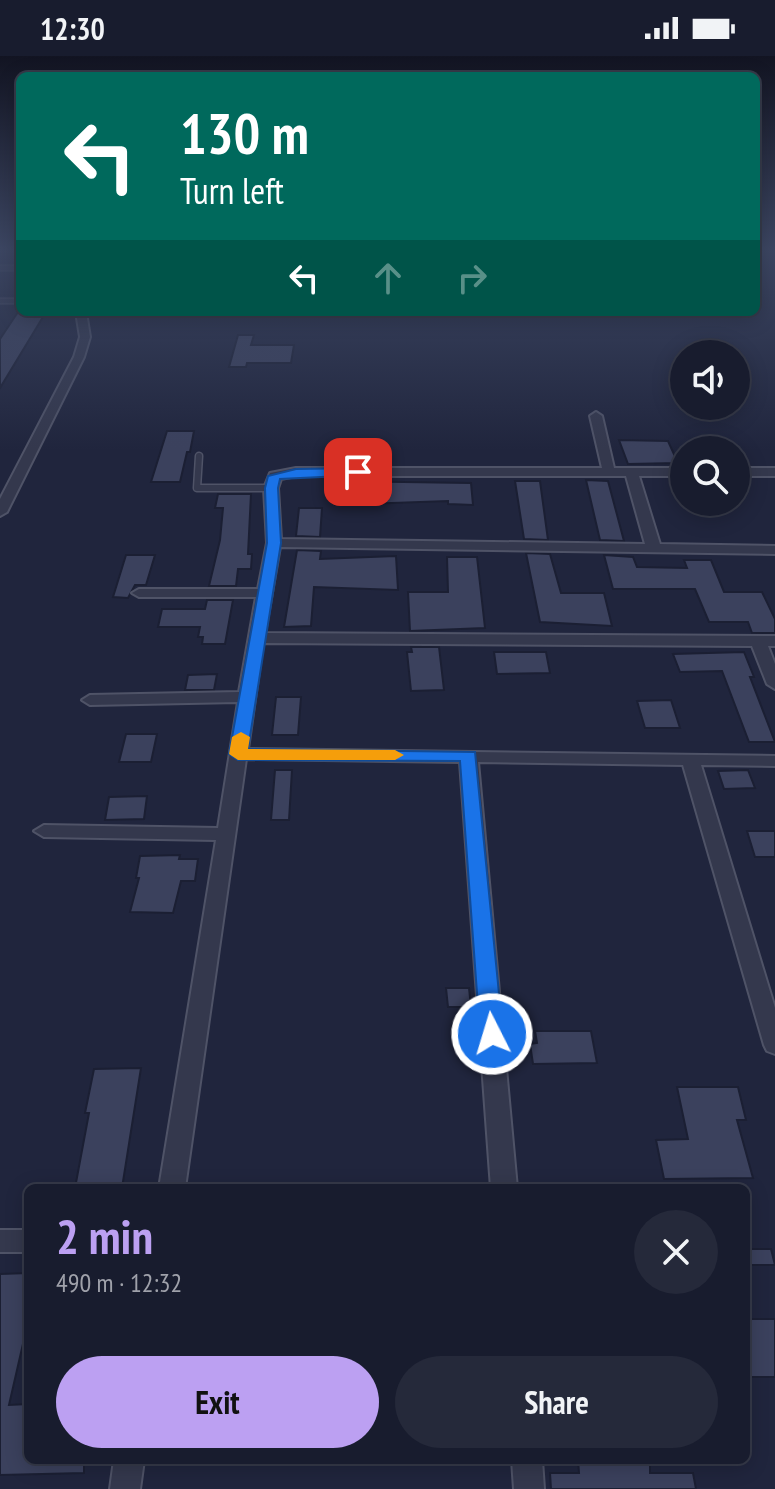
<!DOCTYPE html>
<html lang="en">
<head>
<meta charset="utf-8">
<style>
	body { margin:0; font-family:"PT Sans Narrow",sans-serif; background:#25293a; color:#f1f3f6; height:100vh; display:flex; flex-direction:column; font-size:30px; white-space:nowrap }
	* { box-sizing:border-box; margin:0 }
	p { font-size:26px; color:#9fa1aa }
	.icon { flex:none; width:44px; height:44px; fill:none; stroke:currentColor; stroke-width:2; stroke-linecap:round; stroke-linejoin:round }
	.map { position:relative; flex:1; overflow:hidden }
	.drawer { position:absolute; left:24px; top:1128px; width:726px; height:280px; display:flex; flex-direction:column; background:#181c2e; border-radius:12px; box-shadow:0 4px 20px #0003,0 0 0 2px #363a4a }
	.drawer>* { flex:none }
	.hud { position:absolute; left:16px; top:16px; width:744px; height:244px; border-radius:12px; box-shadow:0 4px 20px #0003,0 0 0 2px #363a4a; background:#00695c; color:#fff; overflow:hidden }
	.buttons { position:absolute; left:670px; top:284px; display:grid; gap:16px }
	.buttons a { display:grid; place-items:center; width:80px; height:80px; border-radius:50%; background:#181c2e; box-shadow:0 4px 20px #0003,0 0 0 2px #363a4a; font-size:40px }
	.pin { position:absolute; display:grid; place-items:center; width:68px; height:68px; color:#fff; margin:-34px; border-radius:16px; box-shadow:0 4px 12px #0006 }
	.me { position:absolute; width:88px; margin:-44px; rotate:355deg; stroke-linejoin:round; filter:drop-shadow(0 0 6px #0008) }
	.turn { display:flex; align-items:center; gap:28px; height:168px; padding:0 32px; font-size:36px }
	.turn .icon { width:104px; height:104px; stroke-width:2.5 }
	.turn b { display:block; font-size:56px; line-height:68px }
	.lanes { display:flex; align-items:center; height:76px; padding:0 32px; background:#0003; justify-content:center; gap:40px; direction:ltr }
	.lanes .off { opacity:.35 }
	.round { display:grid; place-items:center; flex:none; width:84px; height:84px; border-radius:42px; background:#25293a }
	.head { display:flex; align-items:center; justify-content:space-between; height:136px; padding:0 32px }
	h1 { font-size:48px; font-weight:800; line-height:60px; color:#bca0f2 }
	.primary-button { display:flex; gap:16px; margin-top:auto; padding:16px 32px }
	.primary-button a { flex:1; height:92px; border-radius:48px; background:#bca0f2; color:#111; font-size:32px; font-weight:800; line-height:92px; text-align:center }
	.primary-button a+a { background:#25293a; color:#f1f3f6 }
	.status { display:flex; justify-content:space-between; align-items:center; height:56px; padding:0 40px; background:#181c2e; direction:ltr }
	.status svg { height:22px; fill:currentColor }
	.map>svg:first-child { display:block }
</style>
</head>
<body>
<div class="status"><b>12:30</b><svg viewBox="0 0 49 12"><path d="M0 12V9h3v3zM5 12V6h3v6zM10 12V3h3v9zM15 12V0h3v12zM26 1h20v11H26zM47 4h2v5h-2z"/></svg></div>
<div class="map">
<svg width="775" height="1433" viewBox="0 0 775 1433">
	<rect width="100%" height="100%" fill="#20253d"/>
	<!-- building -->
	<path fill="#3b415d" stroke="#1b1f33" stroke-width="2" d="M18,256H46L0,332V283Z
		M238,279H254L251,289H294L291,307H247L246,311H229Z
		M167,375H194L190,396H187L180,426H151Z
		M619,384L668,385L678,407L628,408Z
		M586,424L608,425L624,485L600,484Z
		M335,425L471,427L473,449L448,448V445L335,449Z
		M515,425H540L548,484L524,483Z
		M218,438H251L248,498H252L251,513H238L236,530H209L220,484L223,452H215Z
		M299,452H322L320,481L296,480Z
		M297,494L321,495L320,503L396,500L398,534L314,531L311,570L284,571Z
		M526,497L550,498L561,537H604L612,570L540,566Z
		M126,499H155L146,529H135L128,542L113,541Z
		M604,499L633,501L637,511L687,512L684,504H711L724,536H762L775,563V577H752L748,566H709L695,533H613Z
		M447,501H477L485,572L410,575L408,536H448Z
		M207,544H233L225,588H202L203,581H198L200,571H158L162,553H205Z
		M411,591H439L444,634L411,635L407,596H412Z
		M494,596H546L550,617L497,618Z
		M744,596L754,621H750L775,686H749L722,615L680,616L673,598Z
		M217,618L214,634H185L188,619Z
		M276,641H301L298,679H272Z
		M671,644L680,672H645L637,645Z
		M126,678H157L151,706H119Z
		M275,714H292L289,764H271Z
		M748,714L755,732L724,733L718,715Z
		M147,740L144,763L105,764L109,741Z
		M747,775H775V801H755Z
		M180,799L179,803H198L195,825H181L173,857L130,856L139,822H136L140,800Z
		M446,932H469L471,951H448Z
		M535,975H591L597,1007L533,1008L530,988L537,987Z
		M141,1012L122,1132H75L89,1057H85L94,1013Z
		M677,1031H738L746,1064H737L753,1122L664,1123L656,1084L688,1083Z
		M746,1193H771L775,1209H746Z
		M28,1217V1266L9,1349L28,1348V1404H84V1417L0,1419V1218Z
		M746,1263H775V1321H746Z
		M578,1404H650V1417H693L696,1433H551L550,1417H579Z"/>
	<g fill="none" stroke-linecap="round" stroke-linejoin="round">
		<!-- service-far1 casing -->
		<g stroke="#4f5367" stroke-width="7">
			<path id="service-far1" d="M0,212H20
				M0,245H20"/>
		</g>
		<!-- service casing -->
		<g stroke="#4f5367" stroke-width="9">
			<path id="service" d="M199,400L197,432H271"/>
		</g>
		<!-- minor casing -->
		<g stroke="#4f5367" stroke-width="4">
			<path id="minor" d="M76,256H86L90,281L84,301L7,456L0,460V443L74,301L80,281Z
				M596,356L602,360L614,412H684V420H639L660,488L775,490V498L280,491L265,577L775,580V590H768L775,608V633L767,628L752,590L263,587L248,693L775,700V710L701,709L775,952V998L767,995L764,989L683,709L478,706L517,1132H491L460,706L246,703L185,1132H159L216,784L44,781L34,775L44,769L218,772L238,646L90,649L82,644L90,639L239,636L256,541H139L132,537L139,533H258L267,487L264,432L270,417L296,412H602L590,360ZM296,420H626L645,488L281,483L278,432L281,423Z
				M736,412H775V420H736Z
				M0,1174H28V1196H0Z
				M114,1404H144L140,1433H110Z
				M512,1404H542L544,1433H514Z"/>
		</g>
		<!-- service-far1 -->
		<use href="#service-far1" stroke="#34384d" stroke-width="5"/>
		<!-- service -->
		<use href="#service" stroke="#34384d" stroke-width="6"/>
		<!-- minor -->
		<use href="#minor" fill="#34384d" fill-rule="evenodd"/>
	</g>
	<!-- sky -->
	<linearGradient id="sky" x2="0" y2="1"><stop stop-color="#121422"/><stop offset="0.49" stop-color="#3c4662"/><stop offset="1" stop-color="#3c4662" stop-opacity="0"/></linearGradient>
	<rect width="775" height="394" fill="url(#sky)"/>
	<!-- route -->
	<path fill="#1a73e8" stroke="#114b97" stroke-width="2" d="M358,412L365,416L363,419L280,423L278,432L281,487L248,693L475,696L503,978L500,984L492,986L484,984L480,978L460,705L238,704L229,698L267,487L265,432L268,420L296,413Z"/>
	<!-- slow -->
	<path fill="#f59e0b" d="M241,676L250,681L248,693L395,694L404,699L395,704H238L229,698L232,681Z"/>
</svg>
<div class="buttons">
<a><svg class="icon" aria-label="sound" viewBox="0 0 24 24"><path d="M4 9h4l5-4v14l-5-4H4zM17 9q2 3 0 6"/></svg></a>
<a><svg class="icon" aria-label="search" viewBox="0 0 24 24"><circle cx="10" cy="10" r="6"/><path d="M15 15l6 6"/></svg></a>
</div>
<div class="pin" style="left:358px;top:416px;background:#d93025"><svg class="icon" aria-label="arrive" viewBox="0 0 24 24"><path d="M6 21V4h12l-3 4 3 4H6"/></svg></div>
<svg class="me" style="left:492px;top:978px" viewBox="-20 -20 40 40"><circle r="17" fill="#1a73e8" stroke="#fff" stroke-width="3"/><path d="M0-11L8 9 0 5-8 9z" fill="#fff"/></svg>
<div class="hud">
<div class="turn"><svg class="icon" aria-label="left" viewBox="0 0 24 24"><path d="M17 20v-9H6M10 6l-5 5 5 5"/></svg><div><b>130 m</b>Turn left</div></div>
<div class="lanes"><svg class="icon" aria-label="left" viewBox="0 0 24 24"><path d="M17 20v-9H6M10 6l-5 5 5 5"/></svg><svg class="icon off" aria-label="ahead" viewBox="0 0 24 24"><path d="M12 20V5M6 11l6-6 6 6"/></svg><svg class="icon off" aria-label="right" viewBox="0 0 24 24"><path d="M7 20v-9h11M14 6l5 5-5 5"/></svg></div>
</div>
<section class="drawer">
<div class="head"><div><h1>2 min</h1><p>490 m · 12:32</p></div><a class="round"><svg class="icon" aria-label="close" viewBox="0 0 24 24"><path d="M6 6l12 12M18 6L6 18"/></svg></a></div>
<div class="primary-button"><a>Exit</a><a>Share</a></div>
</section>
</div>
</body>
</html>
